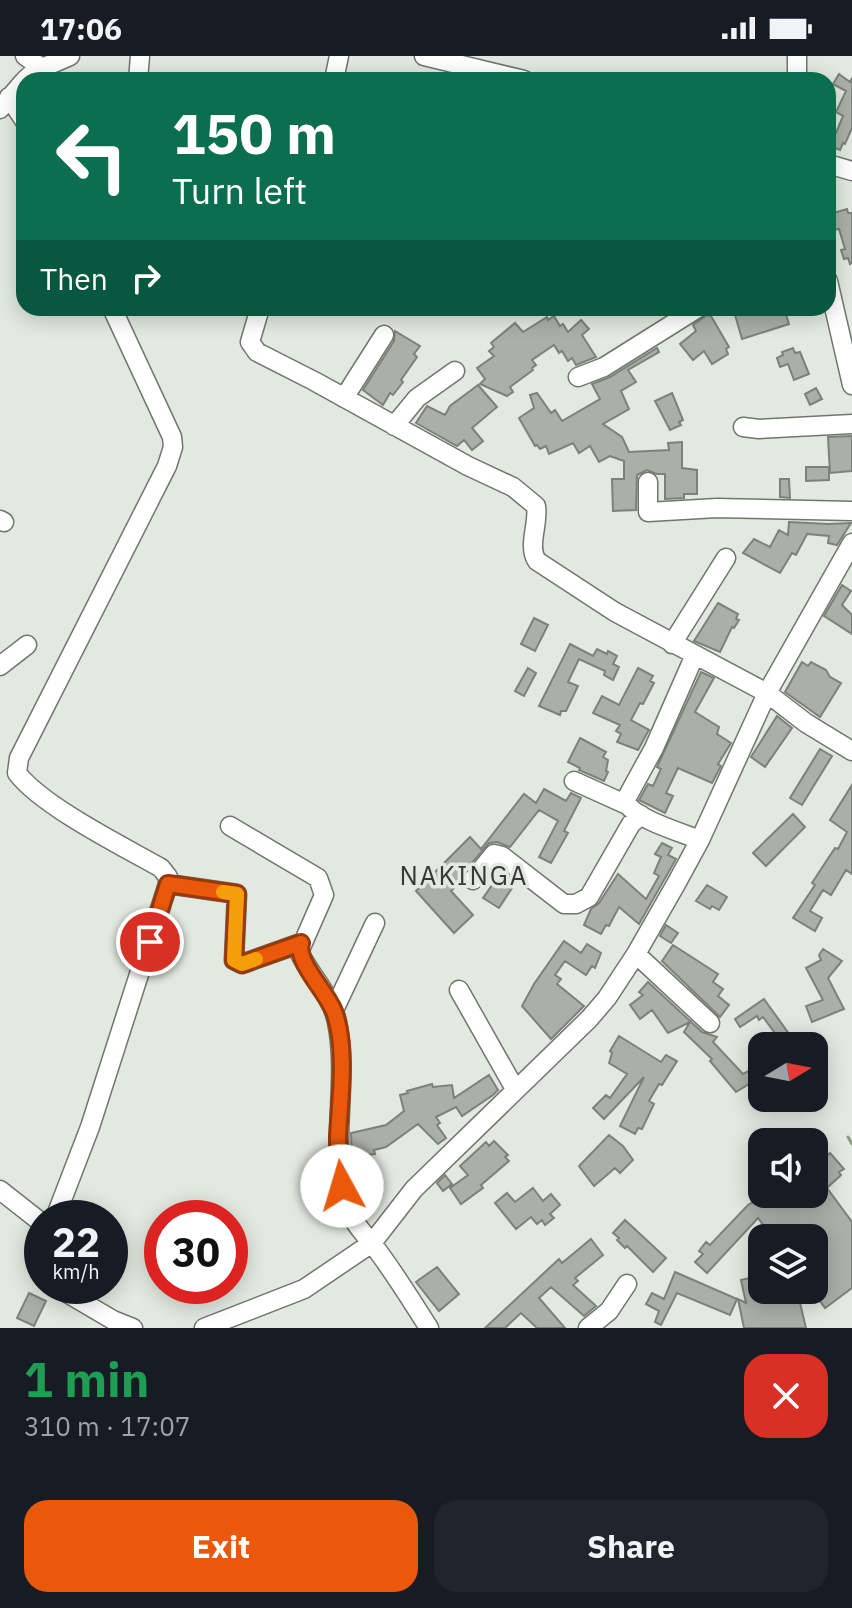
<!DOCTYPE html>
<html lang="en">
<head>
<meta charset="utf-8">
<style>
	body { margin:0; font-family:"IBM Plex Sans",sans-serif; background:#20242c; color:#f1f3f6; height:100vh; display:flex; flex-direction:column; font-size:30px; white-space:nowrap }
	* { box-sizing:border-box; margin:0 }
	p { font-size:26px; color:#9ea1a6 }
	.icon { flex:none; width:44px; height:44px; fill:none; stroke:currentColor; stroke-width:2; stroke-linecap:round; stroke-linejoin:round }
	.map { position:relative; height:1272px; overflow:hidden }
	.panel { display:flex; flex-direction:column; background:#171b24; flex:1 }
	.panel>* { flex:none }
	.hud { position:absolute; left:16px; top:16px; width:820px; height:244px; border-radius:24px; box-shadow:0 4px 20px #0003; background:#0b6e4f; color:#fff; overflow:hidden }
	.needle { width:52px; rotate:80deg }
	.tools { position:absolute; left:748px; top:976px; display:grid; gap:16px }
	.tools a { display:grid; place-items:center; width:80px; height:80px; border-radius:16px; background:#171b24; box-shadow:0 4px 20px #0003; font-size:40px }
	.speed { position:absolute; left:24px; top:1144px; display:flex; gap:16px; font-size:40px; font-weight:700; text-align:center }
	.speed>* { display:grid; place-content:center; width:104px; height:104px; border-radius:50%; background:#171b24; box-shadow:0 4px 20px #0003; line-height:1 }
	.speed small { font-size:20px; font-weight:400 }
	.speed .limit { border:12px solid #d22; background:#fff; color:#111 }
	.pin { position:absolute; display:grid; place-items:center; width:68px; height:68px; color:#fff; margin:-34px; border:4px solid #fff; border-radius:50%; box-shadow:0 2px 8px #0007 }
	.me { position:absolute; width:88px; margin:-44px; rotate:354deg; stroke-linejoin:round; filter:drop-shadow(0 0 6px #0008) }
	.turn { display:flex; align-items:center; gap:28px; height:168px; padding:0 24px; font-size:36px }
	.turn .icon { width:104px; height:104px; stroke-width:2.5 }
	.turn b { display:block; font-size:56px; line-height:68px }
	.then { display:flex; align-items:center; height:76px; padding:0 24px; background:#0003; gap:16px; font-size:30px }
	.round { display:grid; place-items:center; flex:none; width:84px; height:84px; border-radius:24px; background:#20242c }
	.overview { display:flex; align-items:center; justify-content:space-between; height:136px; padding:0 24px }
	h1 { font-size:48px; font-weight:700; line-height:60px; color:#1e9e55 }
	.button { display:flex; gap:16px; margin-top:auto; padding:16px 24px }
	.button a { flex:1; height:92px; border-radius:24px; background:#ea580c; color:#fff; font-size:32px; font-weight:700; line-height:92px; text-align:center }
	.button a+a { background:#20242c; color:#f1f3f6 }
	.status { display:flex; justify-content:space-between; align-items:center; height:56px; padding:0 40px; background:#171b24; direction:ltr }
	.status svg { height:22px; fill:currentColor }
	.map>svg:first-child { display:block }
</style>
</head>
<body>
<div class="status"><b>17:06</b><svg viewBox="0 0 49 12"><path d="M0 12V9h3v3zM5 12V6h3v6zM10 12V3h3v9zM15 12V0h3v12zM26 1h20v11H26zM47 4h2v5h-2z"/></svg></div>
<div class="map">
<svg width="852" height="1272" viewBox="0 0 852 1272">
	<rect width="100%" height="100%" fill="#e2e9e0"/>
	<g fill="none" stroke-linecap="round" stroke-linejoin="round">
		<!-- stream -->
		<path stroke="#899a81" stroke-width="3" d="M848,1081L852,1088"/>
	</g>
	<!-- building -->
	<path fill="#aab0a7" stroke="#7c8279" stroke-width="2" d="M839,18L850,26L852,22V72L845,88L843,87L840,94L828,89V74L836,77L843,60L836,56L846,35L833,28Z
		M847,153L848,157H852V207L850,208L848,202L844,203L841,194L845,193L839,173L833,174L830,158Z
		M733,252H784L789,268L742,283Z
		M707,259L711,260L729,291L726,293L728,298L712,308L704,295L693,304L680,288L696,275L693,269Z
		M554,260L560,270L563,268L568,276L581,264L589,273L582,279L596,301L576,309L572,302L568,305L562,295L559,297L554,289L532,304L536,309L532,312L533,314L510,331L513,336L507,340L480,328L485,323L477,312L494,300L489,295L494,291L491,287L515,267L523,276L547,261L548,264Z
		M395,275L420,290L414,298L417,301L401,324L403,326L393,339L390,337L383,349L363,334L394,285Z
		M657,292L659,296L628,314L636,326L621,335L629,353L603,368L622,381L629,396L669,394L668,387L682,386V412L697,414V438H684V442L665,443V418H657L647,414L637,419L636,454L613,455L612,423H624V405L610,400L599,406L590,390L579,397L573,387L549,398L546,390L540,393L537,389L535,390L519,362L534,352L530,339L537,337L551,357L555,354L562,365L600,343L592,328L610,321Z
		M793,292L795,297L800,296L809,318L794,324L788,308L780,311L777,302L783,299L782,296Z
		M478,329L497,351L472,372L483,385L472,394L464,384L457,390L416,367L427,350L445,359L450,350Z
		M816,332L822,343L810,349L805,338Z
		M672,337L683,364L679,366L681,369L670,374L655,345Z
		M852,380V415L830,417L828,381Z
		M806,411H829V424L806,425Z
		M780,423H789L790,442L780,441Z
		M789,466L828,468L851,467L837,489L828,487L829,480L807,478L796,499L792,497L780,517L743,497L754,483L770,491L779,474L788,479Z
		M842,529L851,535L842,549L852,559V578L824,560Z
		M718,547L738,558L736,563L739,564L734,572L732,571L720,596L694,585Z
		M534,562L548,569L535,595L521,588Z
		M570,588L593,600L597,593L607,598L608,595L617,600L613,608L619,611L613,624L604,619L605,615L579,603L568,626L578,630L566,655H561L560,659L539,650Z
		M802,606L808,610L811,606L826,614L830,621L841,627L820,661L785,636Z
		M528,612L536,617L524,640L515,635Z
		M638,612L653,620L650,625L654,627L643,648L640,647L631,664L649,674L638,694L617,686L621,678L616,675L620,669L593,657L602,640L619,649Z
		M701,616L714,622L695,656L719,671L717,678L731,687L718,708L721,710L712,727L678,712L666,737L673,740L665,757L639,744L648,728L653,730L661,713L657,711Z
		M777,660L792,672L765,711L751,701Z
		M580,682L606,696L603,701L608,704L606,715L608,716L604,725L579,714L580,712L568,706Z
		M820,693L832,700L802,749L790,742Z
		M852,729V818L846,814L831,839L823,834L810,855L822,862L815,875L793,862L815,829L812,827L827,804L835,792L838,793L847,776L830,764Z
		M544,733L566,745L571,737L581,742L564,775L568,777L551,807L539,801L558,765L539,754L510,791L497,786L489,787L464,816L461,825L451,835L473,859L454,877L416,835L470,781L481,793L524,738L536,747Z
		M793,758L805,771L766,810L753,797Z
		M662,787L672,792L668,799L676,803L639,868L619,851L609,870L606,869L601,878L584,869L591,853L599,847L618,818L646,843L659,820L654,817L661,801L655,798Z
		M502,815L516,826L499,852L483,842Z
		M707,829L727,841L719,854L712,850L710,853L696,845Z
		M666,869L678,877L671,887L660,880Z
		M564,885L581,897L587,888L601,897L595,912L592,910L586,919L565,905L555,919L561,923L557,928L584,950L551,983L522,950L534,928Z
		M673,889L718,918L713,926L723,933L718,940L729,949L720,961L662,905Z
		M823,893L842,905L828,922L844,953L812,966L806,950L823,944L806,912L821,904L819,899Z
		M648,926L702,976L717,981L713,986L743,1018L762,1007V1020L736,1036L710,1005L712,1003L684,976L690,966L668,977L652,954L640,963L630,949L643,939L639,936Z
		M764,943L792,982L783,988L763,961L759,964L757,960L740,971L735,963Z
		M619,980L661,1006L666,999L677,1005L662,1029L659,1028L649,1045L654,1048L642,1073L638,1072L635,1078L620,1070L644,1021L604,1063L593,1052L606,1039L610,1042L627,1018L609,1007L612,997L610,995Z
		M489,1019L498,1034L493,1039L462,1060L456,1051L436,1061L440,1067L437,1069L446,1082L438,1088L418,1068L386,1091L374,1094L375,1098L352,1100L351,1077L386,1069L404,1055L400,1039L408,1037L407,1035L432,1028L433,1031L452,1029L454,1042Z
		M609,1079L623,1090L633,1104L620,1117L615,1112L594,1130L579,1110Z
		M494,1085L508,1099L505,1101L509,1105L481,1129L483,1132L461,1148L450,1132L468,1119L460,1110L486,1086L489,1090Z
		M830,1097L844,1113L839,1116L841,1119L827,1132L852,1166V1232L825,1252L814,1237V1182H773L758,1162L707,1217L695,1206L703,1198L699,1195L706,1186L710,1189L748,1149L765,1138H782L785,1147L797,1138H814V1111Z
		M445,1119L452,1128L443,1135L437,1127Z
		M533,1132L543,1145L551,1138L560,1149L550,1158L554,1162L545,1169L542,1164L537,1168L531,1161L516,1173L495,1147L507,1137L515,1146Z
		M625,1164L666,1202L653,1216L627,1190L625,1192L617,1184L619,1182L613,1177Z
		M591,1183L603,1199L575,1222L578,1225L573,1229L596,1250L584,1260L551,1231L539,1242L565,1272H537L521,1257L505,1272H485L559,1203L562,1207Z
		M437,1211L459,1238L439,1255L416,1226Z
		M675,1216L737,1243L730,1259L677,1237L661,1269L655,1266L659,1255L646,1248L652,1237L664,1243Z
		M762,1219V1234H792L794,1244L799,1243L806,1272H744L738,1243L746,1247L741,1224Z
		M29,1237L46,1245L34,1270L17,1262Z"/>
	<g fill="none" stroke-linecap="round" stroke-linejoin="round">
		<!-- minor casing -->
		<g stroke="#70766e" stroke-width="21">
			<path id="minor" d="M25,0L42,12
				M424,0L524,24
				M25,24L35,15L70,0
				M138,24L140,0
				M334,24L339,0
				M797,24V0
				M9,41L24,64
				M0,53L24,25
				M828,108L852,115
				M828,225L852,329
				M260,252L250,286L257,296L314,325L468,410L513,431L536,450C539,468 527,490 537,505L615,556L767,637L806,667L852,695
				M578,321L604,311L698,252
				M344,342L384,279
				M394,370L417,342L455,315
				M743,371L759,373L852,368
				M648,426V456L717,452L852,455
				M0,464L4,466
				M672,588L726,502
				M694,601L654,692L625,745C634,763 680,776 700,784
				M0,610L27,589
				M574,725L625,748
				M230,770L318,822L324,839L299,896C310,919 332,940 337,966C350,1029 327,1094 349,1155C355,1170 365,1178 374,1190C394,1216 411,1244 429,1272
				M473,824L494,798L502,800L564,848H576L589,841L631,768L641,759
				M168,828L237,838L234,904L242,908L301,887
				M636,898L710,967
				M459,934L515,1033
				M334,954L375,867
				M0,1134L42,1167
				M55,1162L90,1071L168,828V821L161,812C122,790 42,750 17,717L19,702L167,410L173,391L172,381L112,252
				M55,1230L113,1264L133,1272
				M204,1272L304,1233L372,1187L414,1133L589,963L607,942L636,898L676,828L700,784L767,637L852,487
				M588,1272L609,1255L627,1228"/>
		</g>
		<!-- minor -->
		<use href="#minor" stroke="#fff" stroke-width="18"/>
	</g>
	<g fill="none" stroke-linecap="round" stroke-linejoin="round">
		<!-- route casing -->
		<g stroke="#983908" stroke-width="20">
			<path id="route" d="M150,886L168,828L237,838L234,904L242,908L301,887C295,906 329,938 335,958C347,995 340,1042 338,1081C338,1097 340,1114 342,1130"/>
		</g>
		<!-- route -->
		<use href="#route" stroke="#ea580c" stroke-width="14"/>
		<!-- slow -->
		<path stroke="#f59e0b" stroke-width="14" d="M223,836L237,838L234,904L242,908L256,903"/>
	</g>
	<g text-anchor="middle" stroke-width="7" stroke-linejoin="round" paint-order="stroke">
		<!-- quarter labels -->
		<g font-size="26" letter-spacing="2" fill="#373936" stroke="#e2e9e0">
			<text x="464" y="829">NAKINGA</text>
		</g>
	</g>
</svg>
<div class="tools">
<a><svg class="needle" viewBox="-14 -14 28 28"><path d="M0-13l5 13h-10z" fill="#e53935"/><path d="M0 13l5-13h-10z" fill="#9ea1a6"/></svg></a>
<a><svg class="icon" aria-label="sound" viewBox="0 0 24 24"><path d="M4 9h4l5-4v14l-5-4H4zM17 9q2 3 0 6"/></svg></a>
<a><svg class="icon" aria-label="layers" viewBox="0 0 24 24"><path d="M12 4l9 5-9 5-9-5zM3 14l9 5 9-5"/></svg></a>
</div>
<div class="speed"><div>22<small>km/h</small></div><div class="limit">30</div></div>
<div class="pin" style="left:150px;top:886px;background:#d93025"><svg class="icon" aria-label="arrive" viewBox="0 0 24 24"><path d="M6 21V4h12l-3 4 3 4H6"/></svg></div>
<svg class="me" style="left:342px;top:1130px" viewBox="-20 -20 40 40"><circle r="19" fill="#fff"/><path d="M0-13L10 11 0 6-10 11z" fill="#ea580c"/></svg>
<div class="hud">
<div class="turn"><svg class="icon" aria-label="left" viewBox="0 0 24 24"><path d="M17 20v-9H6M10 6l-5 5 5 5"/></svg><div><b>150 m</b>Turn left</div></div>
<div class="then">Then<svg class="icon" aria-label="right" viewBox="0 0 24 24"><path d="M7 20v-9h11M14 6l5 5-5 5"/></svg></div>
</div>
</div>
<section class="panel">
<div class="overview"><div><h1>1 min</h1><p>310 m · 17:07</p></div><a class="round" style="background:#d93025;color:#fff"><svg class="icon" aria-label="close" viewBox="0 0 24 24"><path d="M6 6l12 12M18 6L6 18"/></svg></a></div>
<div class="button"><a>Exit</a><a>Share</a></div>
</section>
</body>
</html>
